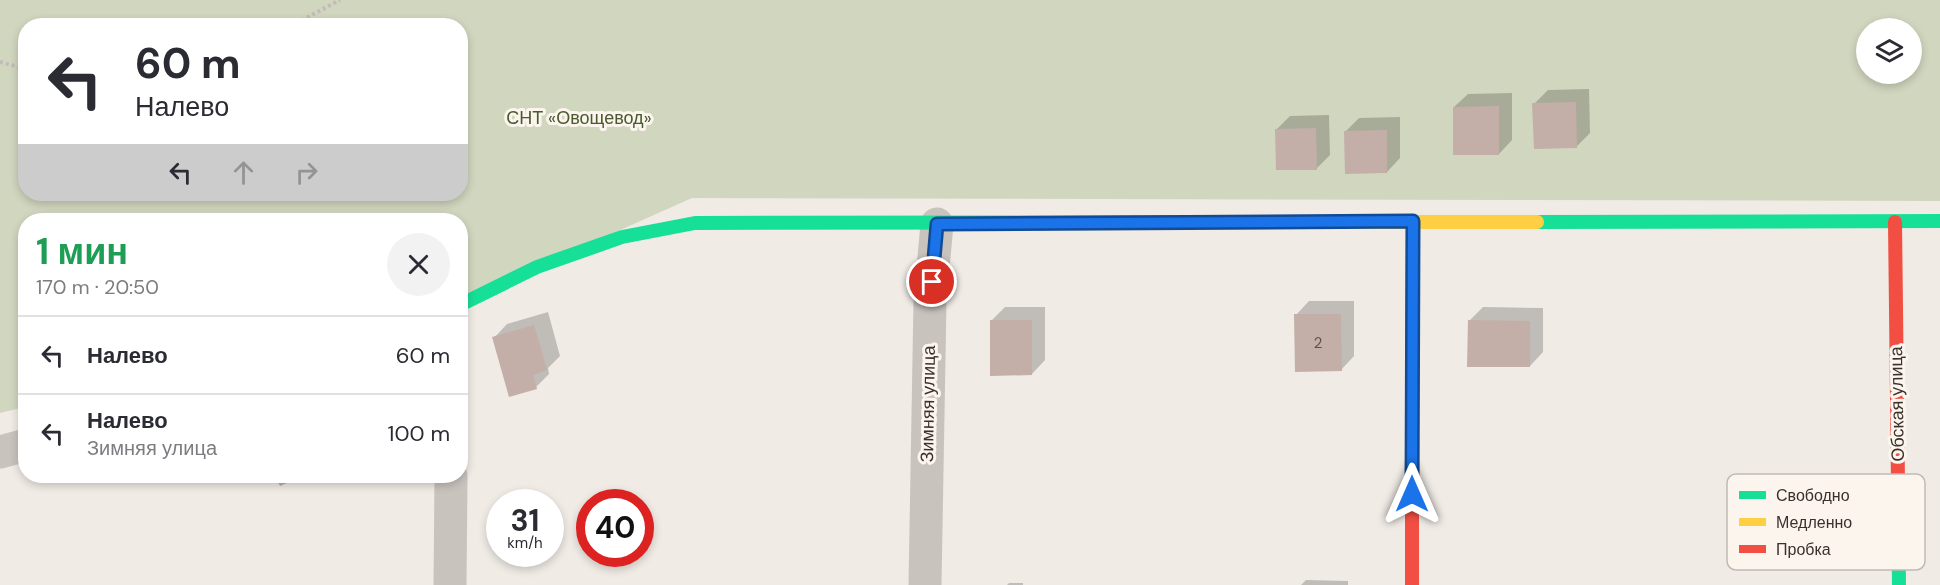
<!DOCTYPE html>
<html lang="ru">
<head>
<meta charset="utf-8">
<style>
	body { margin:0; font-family:"DM Sans",sans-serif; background:#f2f2f3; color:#2b2b33; height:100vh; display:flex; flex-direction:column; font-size:22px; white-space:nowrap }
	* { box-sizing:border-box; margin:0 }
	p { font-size:20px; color:#7c7c81 }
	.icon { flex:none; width:33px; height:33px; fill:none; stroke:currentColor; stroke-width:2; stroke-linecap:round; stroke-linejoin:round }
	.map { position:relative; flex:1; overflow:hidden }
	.details { position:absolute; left:18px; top:213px; width:450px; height:270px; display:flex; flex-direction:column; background:#fff; border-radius:24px; box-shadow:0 3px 9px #0003 }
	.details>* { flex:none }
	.top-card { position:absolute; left:18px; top:18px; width:450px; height:183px; border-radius:24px; box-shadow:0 3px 9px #0003; background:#fff; color:#2b2b33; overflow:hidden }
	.controls { position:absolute; left:1856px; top:18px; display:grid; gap:12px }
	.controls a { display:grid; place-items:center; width:66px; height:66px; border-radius:50%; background:#fff; box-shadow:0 3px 9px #0003; font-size:30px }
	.speed { position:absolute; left:486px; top:489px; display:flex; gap:12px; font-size:30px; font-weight:700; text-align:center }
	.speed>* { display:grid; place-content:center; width:78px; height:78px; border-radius:50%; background:#fff; box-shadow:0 3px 9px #0003; line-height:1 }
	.speed small { font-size:15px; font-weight:400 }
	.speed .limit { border:9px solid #d22; background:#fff; color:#111 }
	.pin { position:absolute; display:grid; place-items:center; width:51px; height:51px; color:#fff; margin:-26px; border:3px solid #fff; border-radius:50%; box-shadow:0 2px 6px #0007 }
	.me { position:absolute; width:66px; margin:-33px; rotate:0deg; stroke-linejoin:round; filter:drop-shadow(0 0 4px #0008) }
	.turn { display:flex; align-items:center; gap:21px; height:126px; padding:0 18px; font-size:27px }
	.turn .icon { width:78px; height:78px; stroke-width:2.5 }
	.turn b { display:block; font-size:42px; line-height:51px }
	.lanes { display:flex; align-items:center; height:57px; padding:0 18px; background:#0003; justify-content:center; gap:30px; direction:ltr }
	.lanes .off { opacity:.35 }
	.round { display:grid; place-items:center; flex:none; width:63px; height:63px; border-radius:32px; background:#f2f2f3 }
	.overview { display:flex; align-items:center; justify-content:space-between; height:102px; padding:0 18px }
	h1 { font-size:36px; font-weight:700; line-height:45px; color:#1e9e55 }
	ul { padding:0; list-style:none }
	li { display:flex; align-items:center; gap:18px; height:78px; padding:0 18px; border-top:2px solid #e1e1e2 }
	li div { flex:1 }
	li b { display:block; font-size:22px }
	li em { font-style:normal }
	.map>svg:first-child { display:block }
</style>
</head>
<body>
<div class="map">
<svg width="1940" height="585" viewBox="0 0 1940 585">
	<rect width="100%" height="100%" fill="#f0ebe5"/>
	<!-- green -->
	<path fill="#d1d6bf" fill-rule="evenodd" d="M0,0H1940V201L692,198L461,301L460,220H26L25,407L0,413ZM26,26H460V194H26ZM1866,28H1911V74H1866Z"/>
	<!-- shadow -->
	<path fill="#0003" d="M1589,89L1590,133L1577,146L1534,104L1548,90Z
		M1512,93V140L1499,154L1454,107L1468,94Z
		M1329,115L1330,155L1316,169L1277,129L1290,116Z
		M1400,117V158L1387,172L1346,131L1359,118Z
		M1309,301H1354V356L1341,370L1296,315Z
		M1005,307H1045V360L1032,374L991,321Z
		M1483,307L1543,308V352L1530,366L1469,321Z
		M548,312L560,356L548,368L549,374L536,387L494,338L507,324Z
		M1306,580L1348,581V585H1301Z
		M1009,583H1023V585H1007Z"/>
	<!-- building -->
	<path fill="#c3afa7" d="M1576,102L1577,148L1534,149L1532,103Z
		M1499,106V155H1453V107Z
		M1316,128L1317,170H1276L1275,129Z
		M1387,130V173L1345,174L1344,131Z
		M1294,314H1341L1342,371L1295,372Z
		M990,320H1032V375L990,376Z
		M1468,320L1530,321V367H1467Z
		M534,325L547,370L533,375L537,389L509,397L492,337Z
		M275,476H303L280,486Z"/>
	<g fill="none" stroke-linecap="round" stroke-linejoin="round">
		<!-- path -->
		<path stroke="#c2bbb6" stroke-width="4" stroke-dasharray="3 3" stroke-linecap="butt" d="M291,26L340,0
			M0,62L26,69"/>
		<!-- street -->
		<path stroke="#c9c3be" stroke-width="33" d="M0,452L26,445
			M450,585L451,476
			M925,585L930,301L937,224"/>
		<!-- fast -->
		<path stroke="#16e098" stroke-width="14" d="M1537,222L1940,221
			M460,305L537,267L622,237L695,223L1227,222
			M1412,429L1413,221
			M1898,484L1899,585"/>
		<!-- slow -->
		<path stroke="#ffcf43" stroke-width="14" d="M1227,222H1537"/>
		<!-- jam -->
		<path stroke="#f24e42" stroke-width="14" d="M1895,222L1898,484
			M1412,585V429"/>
	</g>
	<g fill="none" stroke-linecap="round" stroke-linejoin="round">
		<!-- route casing -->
		<g stroke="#114b97" stroke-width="15">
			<path id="route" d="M932,282L937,224L1413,221L1412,494"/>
		</g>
		<!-- route -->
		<use href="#route" stroke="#1a73e8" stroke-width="10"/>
	</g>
	<g text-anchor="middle" stroke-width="6" stroke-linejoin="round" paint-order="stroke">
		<!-- number labels -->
		<g font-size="15" fill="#5d504a">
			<text x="1318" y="348">2</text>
		</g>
		<!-- park labels -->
		<g font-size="18" fill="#4a5a2e" stroke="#fbf5ee">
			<text x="579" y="124">СНТ «Овощевод»</text>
		</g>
		<!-- street labels -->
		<g font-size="18" fill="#3b302b" stroke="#fbf5ee">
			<text transform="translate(928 404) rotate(-89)" y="6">Зимняя улица</text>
			<text transform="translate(1897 404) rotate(-91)" y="6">Обская улица</text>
		</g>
	</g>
	<!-- legend -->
	<rect x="1727" y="474" width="198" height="96" rx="9" fill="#fbf5ee" stroke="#c1bab4" stroke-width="1.5"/>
	<rect x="1739" y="491" width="27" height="8" fill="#16e098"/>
	<rect x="1739" y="518" width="27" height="8" fill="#ffcf43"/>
	<rect x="1739" y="545" width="27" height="8" fill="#f24e42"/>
	<g font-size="16" fill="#3b302b">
		<text x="1776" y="501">Свободно</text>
		<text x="1776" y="528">Медленно</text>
		<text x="1776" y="555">Пробка</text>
	</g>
</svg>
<div class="controls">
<a><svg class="icon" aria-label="layers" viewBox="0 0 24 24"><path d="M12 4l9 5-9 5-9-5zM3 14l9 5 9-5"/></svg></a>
</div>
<div class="speed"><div>31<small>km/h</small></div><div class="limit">40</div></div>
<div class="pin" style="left:932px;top:282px;background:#d93025"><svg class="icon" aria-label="arrive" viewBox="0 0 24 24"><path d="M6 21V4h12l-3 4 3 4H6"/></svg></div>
<svg class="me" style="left:1412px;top:494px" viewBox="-20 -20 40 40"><path d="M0-17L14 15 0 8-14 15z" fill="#1a73e8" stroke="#fff" stroke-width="4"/></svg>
<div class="top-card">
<div class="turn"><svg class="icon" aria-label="left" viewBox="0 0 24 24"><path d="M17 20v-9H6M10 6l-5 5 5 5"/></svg><div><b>60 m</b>Налево</div></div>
<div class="lanes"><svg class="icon" aria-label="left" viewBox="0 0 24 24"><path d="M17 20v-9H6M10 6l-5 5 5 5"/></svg><svg class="icon off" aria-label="ahead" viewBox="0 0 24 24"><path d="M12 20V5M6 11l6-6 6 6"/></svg><svg class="icon off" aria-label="right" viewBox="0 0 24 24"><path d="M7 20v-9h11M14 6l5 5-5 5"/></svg></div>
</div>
<section class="details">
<div class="overview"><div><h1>1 мин</h1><p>170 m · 20:50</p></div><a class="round"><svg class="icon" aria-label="close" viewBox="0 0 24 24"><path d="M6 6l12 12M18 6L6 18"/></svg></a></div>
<ul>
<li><svg class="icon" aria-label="left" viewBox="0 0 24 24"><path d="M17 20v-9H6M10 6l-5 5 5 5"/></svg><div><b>Налево</b></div><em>60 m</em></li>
<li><svg class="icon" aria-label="left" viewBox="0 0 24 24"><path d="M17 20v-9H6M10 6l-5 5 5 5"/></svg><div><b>Налево</b><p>Зимняя улица</p></div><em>100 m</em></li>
</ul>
</section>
</div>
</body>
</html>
